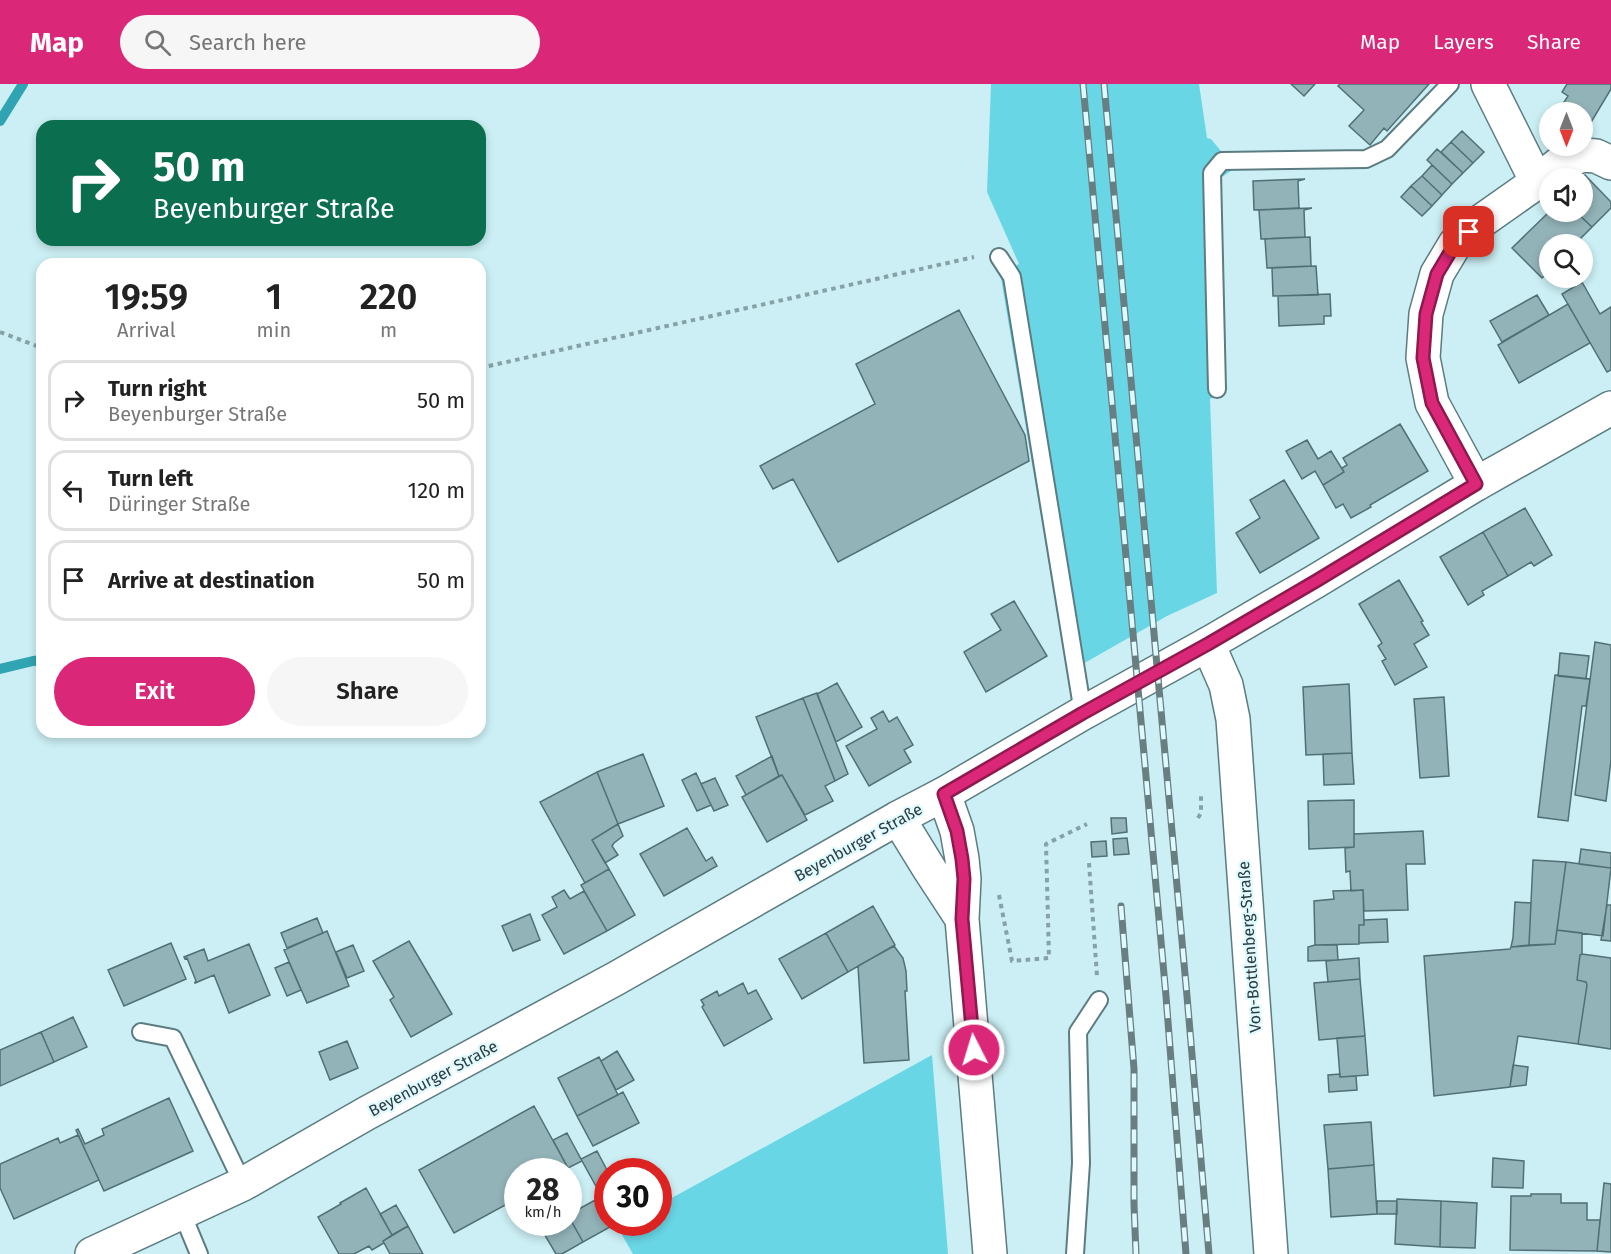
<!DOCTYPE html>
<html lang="en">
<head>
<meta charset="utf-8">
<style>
	body { margin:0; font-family:"Fira Sans",sans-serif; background:#f6f6f6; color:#222; height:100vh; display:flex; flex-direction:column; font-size:22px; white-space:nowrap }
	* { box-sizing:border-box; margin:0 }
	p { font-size:20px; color:#767676 }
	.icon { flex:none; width:33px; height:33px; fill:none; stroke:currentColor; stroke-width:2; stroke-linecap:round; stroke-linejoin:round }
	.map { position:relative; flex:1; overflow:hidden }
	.drawer { position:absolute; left:36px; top:174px; width:450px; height:480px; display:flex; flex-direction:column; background:#fff; border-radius:18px; box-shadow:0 3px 9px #0003 }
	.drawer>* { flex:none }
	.banner { position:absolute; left:36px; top:36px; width:450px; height:126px; border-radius:18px; box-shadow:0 3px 9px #0003; background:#0b6e4f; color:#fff; overflow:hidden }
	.needle { width:39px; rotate:180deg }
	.controls { position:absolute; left:1539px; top:18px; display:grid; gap:12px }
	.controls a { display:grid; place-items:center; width:54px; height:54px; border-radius:50%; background:#fff; box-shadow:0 3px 9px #0003; font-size:30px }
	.speed { position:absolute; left:504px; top:1074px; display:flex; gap:12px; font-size:30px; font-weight:700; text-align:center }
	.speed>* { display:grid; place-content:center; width:78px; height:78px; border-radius:50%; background:#fff; box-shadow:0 3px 9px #0003; line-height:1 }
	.speed small { font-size:15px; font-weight:400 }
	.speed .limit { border:9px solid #d22; background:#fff; color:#111 }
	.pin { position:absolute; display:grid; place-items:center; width:51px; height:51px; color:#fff; margin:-26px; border-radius:12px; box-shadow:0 3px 9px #0006 }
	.me { position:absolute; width:66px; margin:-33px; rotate:355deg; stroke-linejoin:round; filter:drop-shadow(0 0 4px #0008) }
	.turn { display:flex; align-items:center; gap:21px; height:126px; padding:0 18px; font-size:27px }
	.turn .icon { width:78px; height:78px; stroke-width:2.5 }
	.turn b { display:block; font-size:42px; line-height:51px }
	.eta { display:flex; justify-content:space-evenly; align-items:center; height:102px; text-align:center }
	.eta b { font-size:36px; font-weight:600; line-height:42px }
	.action { display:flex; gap:12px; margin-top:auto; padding:12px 18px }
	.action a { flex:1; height:69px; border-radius:36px; background:#db2777; color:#fff; font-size:24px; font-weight:600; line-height:69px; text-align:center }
	.action a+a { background:#f6f6f6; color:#222 }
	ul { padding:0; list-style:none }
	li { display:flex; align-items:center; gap:18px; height:81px; margin:0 12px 9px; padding:0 6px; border:3px solid #e0e0e0; border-radius:18px }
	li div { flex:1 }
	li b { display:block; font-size:22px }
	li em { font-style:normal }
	header { display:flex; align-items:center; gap:36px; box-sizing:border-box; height:84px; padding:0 30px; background:#db2777; color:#fff }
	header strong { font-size:28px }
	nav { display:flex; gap:33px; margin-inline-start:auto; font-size:21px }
	.search { width:420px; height:54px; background:#f6f6f6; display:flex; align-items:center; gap:15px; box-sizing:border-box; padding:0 21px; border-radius:33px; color:#767676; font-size:22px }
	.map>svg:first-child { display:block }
</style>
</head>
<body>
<header>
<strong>Map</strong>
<div class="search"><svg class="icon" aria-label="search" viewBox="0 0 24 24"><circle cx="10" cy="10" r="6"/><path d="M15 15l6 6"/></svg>Search here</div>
<nav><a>Map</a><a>Layers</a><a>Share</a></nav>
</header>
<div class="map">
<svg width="1611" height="1170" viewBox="0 0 1611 1170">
	<rect width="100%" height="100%" fill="#cbeff4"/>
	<!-- green -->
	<path fill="#69d6e5" d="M991,0H1199L1207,54L1211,55L1235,84L1222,93L1217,102L1223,308L1210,315L1217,509L1167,532L1067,589L1000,188L1019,180L987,108Z
		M932,971L948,1170H633L618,1144L627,1139L658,1138L659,1121Z"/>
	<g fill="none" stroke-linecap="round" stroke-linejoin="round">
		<!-- stream -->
		<path stroke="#30a4b2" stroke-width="10" d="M0,37L23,0
			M0,585L33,577L42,576"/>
	</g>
	<!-- building -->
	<path fill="#92b3b8" stroke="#517075" stroke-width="1.5" d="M1291,0H1315L1304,12Z
		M1340,0H1429L1387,47L1384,44L1370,61L1349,42L1364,26L1338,2Z
		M1567,0H1611V5L1590,40L1582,36V28H1571L1561,23L1568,12L1562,8Z
		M1462,47L1484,68L1473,79L1451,58Z
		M1451,58L1473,79L1463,89L1441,68Z
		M1437,65L1463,89L1452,100L1427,76Z
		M1432,81L1452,100L1442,111L1422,92Z
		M1585,91L1611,118V124L1592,143L1576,128H1582V94H1581Z
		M1422,92L1442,111L1432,122L1411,102Z
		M1305,95L1298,97L1299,124L1254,126L1253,97Z
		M1411,102L1432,122L1422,132L1401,113Z
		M1312,124L1304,126L1305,153L1261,155L1259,126Z
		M1550,127L1576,128L1592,143L1575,160H1550V187L1542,194L1512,164Z
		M1310,153L1311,182L1267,184L1265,155Z
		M1316,182L1318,211L1273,212L1272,184Z
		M1582,198L1600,230L1611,223V286L1607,288L1562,210Z
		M1330,210L1331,232H1324V240L1279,242L1278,212Z
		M1537,211L1549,231L1502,258L1490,237Z
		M1568,220L1590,259L1519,299L1498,261Z
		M959,226L1025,351L1029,377L838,478L793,395L773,405L760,382L875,320L856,280Z
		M1400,340L1428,387L1370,421L1371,423L1351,434L1343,420L1336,424L1323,401L1344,388L1342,384L1347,381L1343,374Z
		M1307,356L1318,375L1331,367L1344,388L1323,401L1315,387L1302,395L1286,367Z
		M1284,396L1319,454L1260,489L1236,449L1260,434L1250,416Z
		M1525,424L1552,471L1534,482L1531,478L1508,492L1483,448Z
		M1483,448L1508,492L1482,507L1484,511L1468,521L1440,473Z
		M1399,496L1423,537L1421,538L1429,551L1414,560L1427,583L1395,601L1382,577L1386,575L1378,562L1382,559L1359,520Z
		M1014,517L1047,572L986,608L964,568L1001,546L991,530Z
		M1595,558L1611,561V676L1606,717L1575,711Z
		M1560,569L1589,572L1586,595L1558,592Z
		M1555,591L1590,595L1586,622H1582L1568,737L1538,733Z
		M837,599L862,643L836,658L817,610Z
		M1349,600L1352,669L1306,671L1303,603Z
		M817,609L848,690L835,697L803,614Z
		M1444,613L1449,692L1420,694L1414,615Z
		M803,614L835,697L825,702L833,717L805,731L782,691L779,692L756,633Z
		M883,627L889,638L897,633L913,661L904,666L911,678L869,702L846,662L877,645L871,634Z
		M1352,669L1354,700L1324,701L1323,670Z
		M643,670L664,722L618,740L597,688Z
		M772,672L779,692L746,711L736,692Z
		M597,688L618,740L592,756L609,785L585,799L540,718Z
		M696,689L711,721L697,727L682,696Z
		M782,691L807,736L767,758L742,713Z
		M715,694L728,721L714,727L701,700Z
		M1354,716V763L1309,765L1308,717Z
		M1111,734H1126L1127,748L1112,750Z
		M618,740L623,752L614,759L612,762L618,771L605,779L592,756Z
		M687,744L706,777L712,773L717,782L664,812L640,770Z
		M1423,747L1425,780H1406L1408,826L1364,827L1363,806L1351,807L1350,787L1346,788L1345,764L1354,763V750Z
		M1127,754L1129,770L1114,771L1113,755Z
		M1106,757L1107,772L1092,773L1091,758Z
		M1581,765L1611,769V784L1579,780Z
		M1533,776L1566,778L1555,860L1529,861Z
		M1566,778L1611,784L1603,852L1557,846Z
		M609,785L635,831L607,847L581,801Z
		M564,806L570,815L584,807L607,847L564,870L542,831L557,823L552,813Z
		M1363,806L1364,841H1359V860L1315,861L1314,817L1334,815L1333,807Z
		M1515,818L1531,819L1529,861L1511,863L1513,854Z
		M1607,821H1611V857L1601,856Z
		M873,822L895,861L848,888L826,849Z
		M530,830L540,856L513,867L502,842Z
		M317,834L323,849L287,864L281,849Z
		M1387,835L1388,858L1359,859V841H1364V836Z
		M1557,846L1582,849V870L1580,871L1577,896L1586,898L1587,901L1578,960L1518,952L1510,1003L1434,1012L1424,872L1510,865L1511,863L1555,860Z
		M327,847L349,902L307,919L284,866Z
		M826,849L848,888L802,915L779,875Z
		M409,857L452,930L411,953L390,916L394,913L373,877Z
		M171,859L186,895L124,922L108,886Z
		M249,860L270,911L229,929L214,891L195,899V898L196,897L187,874L185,875L184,873L204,865L208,877Z
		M353,861L364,887L347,894L336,868Z
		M1315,861H1337L1338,876L1308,877V863Z
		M894,862L903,874L906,887L907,907H905L909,976L864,979L858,882Z
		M1582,870L1611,874V965L1578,960L1587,901L1586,898L1577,896L1580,871Z
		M1359,874L1360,895L1328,898L1326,877Z
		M289,878L301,906L287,912L275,884Z
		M1360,895L1365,952L1319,956L1314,899Z
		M743,899L748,910L756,906L772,935L724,962L702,923L704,921L701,916L717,907L719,912Z
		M73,933L87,963L54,978L41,948Z
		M41,948L54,978L0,1002V966Z
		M1365,952L1368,991L1340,993L1337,954Z
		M347,957L358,984L330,996L319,968Z
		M617,967L634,996L616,1006L601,977Z
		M599,973L618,1011L577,1032L558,994Z
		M1513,981L1528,983L1526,1001L1510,1003Z
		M1340,990V993L1356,992L1357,1006L1329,1008L1328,991Z
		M623,1008L639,1039L593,1062L577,1032Z
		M169,1014L193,1067L104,1107L76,1046L78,1045L85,1060L104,1051L102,1045Z
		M534,1022L569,1086L566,1088H518V1114L454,1149L419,1086Z
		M1371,1038L1374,1081L1328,1085L1324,1041Z
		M567,1049L582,1077L568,1084L553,1056Z
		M78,1051L99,1096L14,1135L0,1104V1080L58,1054L60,1059Z
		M597,1067L608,1088V1099L597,1104L581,1075Z
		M1493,1074L1524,1077L1523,1104L1492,1103Z
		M1374,1081L1377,1130L1331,1133L1328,1085Z
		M1604,1099L1611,1100V1168L1597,1167Z
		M366,1104L392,1151L383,1157L384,1159L372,1166L369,1162L354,1170H339L318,1133L341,1120L340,1119Z
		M1531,1110H1561V1119H1587V1136H1600L1597,1167L1510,1166L1511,1112H1531Z
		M1397,1115L1441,1117L1440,1163L1395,1160Z
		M595,1116L610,1143L583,1158L568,1131Z
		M1377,1117H1397V1130H1377Z
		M1441,1117L1477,1119L1475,1164L1440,1163Z
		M396,1121L408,1142L392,1151L380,1130Z
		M569,1133L583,1158L562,1170H556L543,1148L560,1138H568Z
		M408,1142L423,1170H390L383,1157Z"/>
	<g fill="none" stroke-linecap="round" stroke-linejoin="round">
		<!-- service casing -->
		<g stroke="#5c7c81" stroke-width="20">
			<path id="service" d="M999,173L1012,193L1083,629
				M1217,305L1212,89L1222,77L1366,75L1387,65L1450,0
				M141,948L173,954L243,1100
				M182,1129L199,1170
				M1075,1170L1081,1079L1078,948L1099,916"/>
		</g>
		<!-- minor casing -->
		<g stroke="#5c7c81" stroke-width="36">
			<path id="minor" d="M1488,0L1537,98
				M1476,400L1432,319L1423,274L1426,230L1437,190L1455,160L1483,136L1537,98L1559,80L1583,71L1596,72L1611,79
				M1208,560L1226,601L1233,635L1271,1170
				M944,710L957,747L962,775L964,795L962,835L990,1170
				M898,734L930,786L962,835"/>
		</g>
		<!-- secondary casing -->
		<g stroke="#5c7c81" stroke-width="36">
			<path id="secondary" d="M92,1170L243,1100L367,1029L615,895L898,734L944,710L1083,629L1208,560L1316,497L1476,400L1611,324"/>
		</g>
		<!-- path -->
		<path stroke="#87a2a6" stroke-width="4" stroke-dasharray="4.5 4.5" stroke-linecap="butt" d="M0,248L42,264
			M480,284L974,173
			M1198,734L1201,729V709
			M1089,779L1097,892
			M999,811L1012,877L1049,874L1046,760L1087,740"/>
		<!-- service -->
		<use href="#service" stroke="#fff" stroke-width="16"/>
		<!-- minor -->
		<use href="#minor" stroke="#fff" stroke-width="33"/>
		<!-- secondary -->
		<use href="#secondary" stroke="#fff" stroke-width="33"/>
		<!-- rail casing -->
		<g stroke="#687e81" stroke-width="7">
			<path id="rail" d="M1083,0L1166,912L1186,1170
				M1104,0L1187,912L1209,1170
				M1121,822L1134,985V1120L1136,1170"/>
		</g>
		<!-- rail -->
		<use href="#rail" stroke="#defafe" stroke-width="4.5" stroke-dasharray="14" stroke-linecap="butt"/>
	</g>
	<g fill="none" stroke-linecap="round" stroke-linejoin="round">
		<!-- route casing -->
		<g stroke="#8e194d" stroke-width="15">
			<path id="route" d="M974,966L962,835L964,795L962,775L957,747L944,710L1083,629L1208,560L1316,497L1476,400L1432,319L1423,274L1426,230L1437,190L1455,160L1469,148"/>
		</g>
		<!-- route -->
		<use href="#route" stroke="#db2777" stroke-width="10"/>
	</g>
	<g text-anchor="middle" stroke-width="4.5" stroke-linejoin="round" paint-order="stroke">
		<!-- street labels -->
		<g font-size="16" fill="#2e3b3e" stroke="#defafe">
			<text transform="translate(858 758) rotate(-29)" y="6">Beyenburger Straße</text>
			<text transform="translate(1249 863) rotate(-94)" y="6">Von-Bottlenberg-Straße</text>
			<text transform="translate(433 994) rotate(-28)" y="6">Beyenburger Straße</text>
		</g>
	</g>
</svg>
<div class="controls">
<a><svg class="needle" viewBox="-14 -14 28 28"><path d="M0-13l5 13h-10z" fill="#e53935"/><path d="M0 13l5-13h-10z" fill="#767676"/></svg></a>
<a><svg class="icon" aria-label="sound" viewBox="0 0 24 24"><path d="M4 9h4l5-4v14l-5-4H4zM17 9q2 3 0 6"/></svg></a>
<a><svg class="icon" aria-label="search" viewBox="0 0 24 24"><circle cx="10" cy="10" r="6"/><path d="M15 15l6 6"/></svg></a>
</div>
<div class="speed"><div>28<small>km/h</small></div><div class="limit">30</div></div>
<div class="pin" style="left:1469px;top:148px;background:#d93025"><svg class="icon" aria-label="arrive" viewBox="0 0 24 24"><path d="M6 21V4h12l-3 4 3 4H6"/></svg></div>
<svg class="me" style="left:974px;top:966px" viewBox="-20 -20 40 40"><circle r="17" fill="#db2777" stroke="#fff" stroke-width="3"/><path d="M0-11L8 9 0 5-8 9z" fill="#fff"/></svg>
<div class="banner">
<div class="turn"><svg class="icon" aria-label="right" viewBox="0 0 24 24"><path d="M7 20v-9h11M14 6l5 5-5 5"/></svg><div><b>50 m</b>Beyenburger Straße</div></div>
</div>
<section class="drawer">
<div class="eta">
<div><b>19:59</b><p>Arrival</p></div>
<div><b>1</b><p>min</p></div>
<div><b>220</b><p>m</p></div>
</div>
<ul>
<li><svg class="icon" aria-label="right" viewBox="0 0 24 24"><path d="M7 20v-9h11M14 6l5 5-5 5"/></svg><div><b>Turn right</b><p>Beyenburger Straße</p></div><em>50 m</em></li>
<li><svg class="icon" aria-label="left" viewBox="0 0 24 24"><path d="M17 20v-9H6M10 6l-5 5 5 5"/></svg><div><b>Turn left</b><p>Düringer Straße</p></div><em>120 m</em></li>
<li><svg class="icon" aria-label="arrive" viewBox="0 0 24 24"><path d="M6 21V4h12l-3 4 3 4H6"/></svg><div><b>Arrive at destination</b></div><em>50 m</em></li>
</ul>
<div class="action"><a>Exit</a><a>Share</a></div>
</section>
</div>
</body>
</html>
